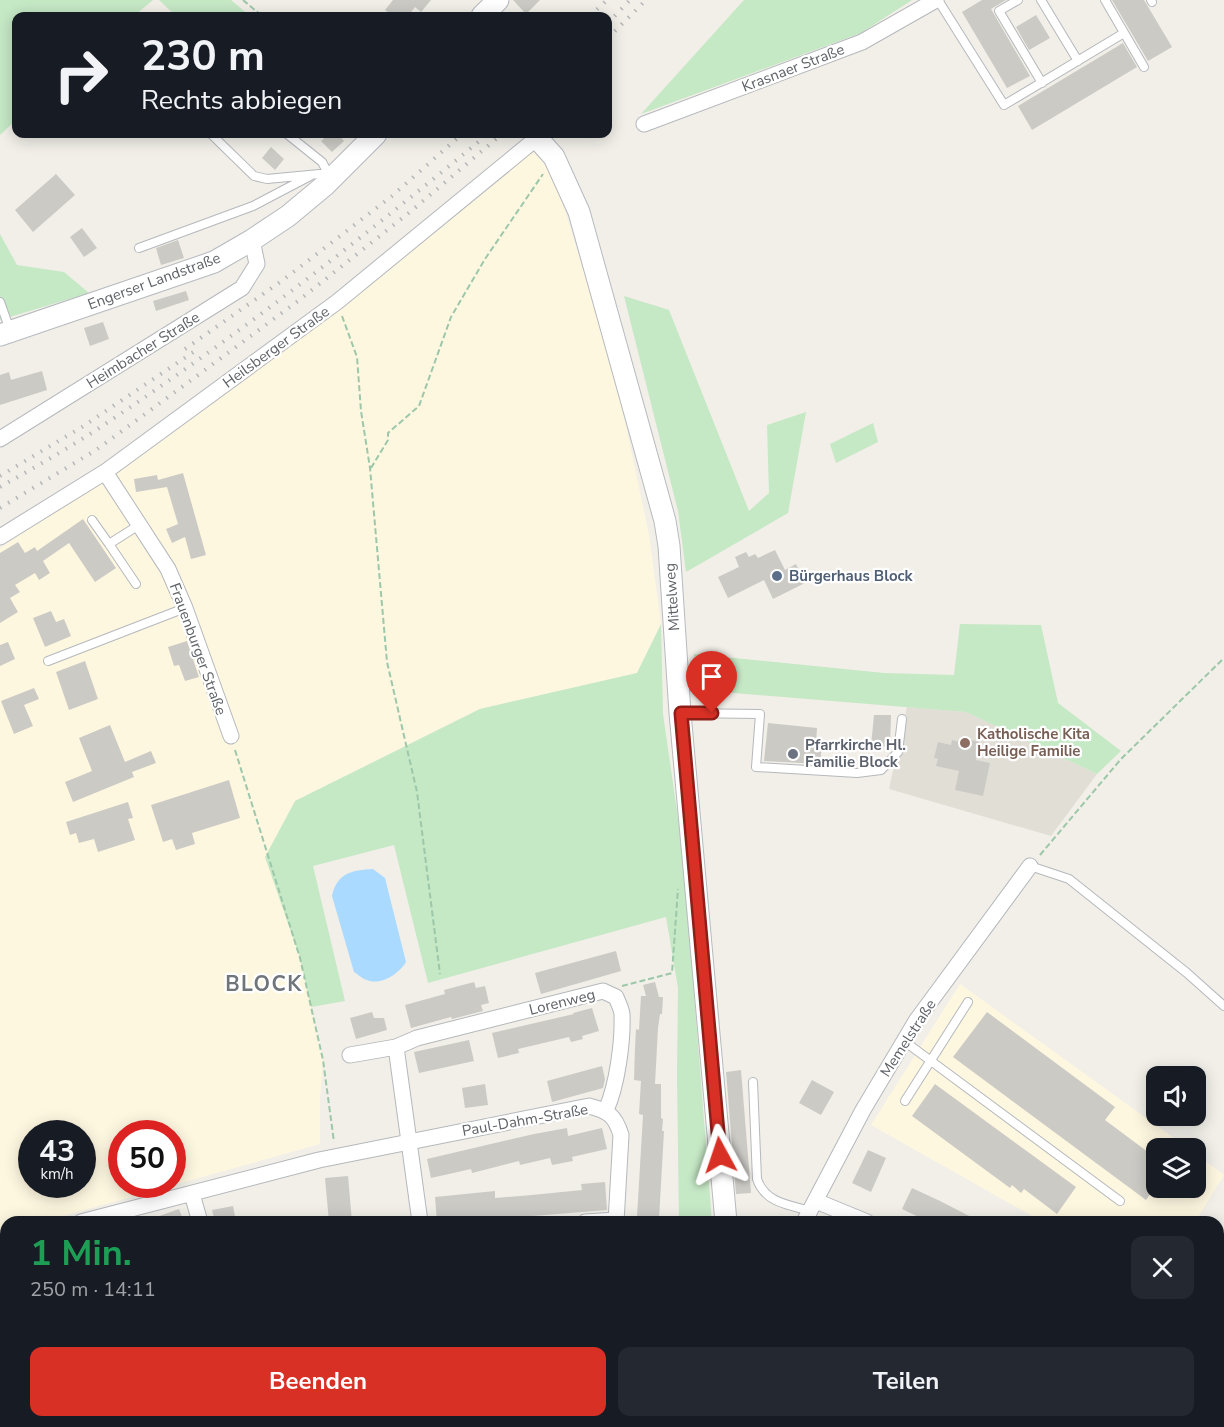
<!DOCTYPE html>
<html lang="de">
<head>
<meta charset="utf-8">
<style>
	body { margin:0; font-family:"Nunito Sans",sans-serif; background:#242831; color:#f1f3f6; height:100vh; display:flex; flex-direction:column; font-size:22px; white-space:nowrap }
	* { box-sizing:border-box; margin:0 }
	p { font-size:20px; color:#9ea1a6 }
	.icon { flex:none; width:33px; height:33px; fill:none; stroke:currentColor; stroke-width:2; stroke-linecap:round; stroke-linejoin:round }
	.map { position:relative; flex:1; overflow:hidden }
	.side { position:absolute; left:0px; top:1216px; width:1224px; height:212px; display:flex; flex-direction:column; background:#171b24; border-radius:18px 18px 0 0; box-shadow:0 3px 15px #0003 }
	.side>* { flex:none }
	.hud { position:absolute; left:12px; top:12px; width:600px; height:126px; border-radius:12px; box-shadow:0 3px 15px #0003; background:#171b24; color:#f1f3f6; overflow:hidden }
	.fabs { position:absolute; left:1146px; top:1066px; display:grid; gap:12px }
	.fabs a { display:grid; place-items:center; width:60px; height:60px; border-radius:12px; background:#171b24; box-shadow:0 3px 15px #0003; font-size:30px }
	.speed { position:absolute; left:18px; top:1120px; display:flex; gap:12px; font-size:30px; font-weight:700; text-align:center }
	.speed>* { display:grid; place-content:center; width:78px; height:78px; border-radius:50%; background:#171b24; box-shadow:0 3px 15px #0003; line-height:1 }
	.speed small { font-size:15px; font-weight:400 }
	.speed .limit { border:9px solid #d22; background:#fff; color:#111 }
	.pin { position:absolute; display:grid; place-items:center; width:51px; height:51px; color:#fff; margin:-62px -26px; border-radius:50% 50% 50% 0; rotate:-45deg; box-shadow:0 0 6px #0007 }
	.pin .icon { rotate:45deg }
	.me { position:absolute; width:66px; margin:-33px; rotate:355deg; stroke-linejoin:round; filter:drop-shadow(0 0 4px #0008) }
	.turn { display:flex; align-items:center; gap:21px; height:126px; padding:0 30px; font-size:27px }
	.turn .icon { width:78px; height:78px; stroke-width:2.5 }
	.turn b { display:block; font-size:42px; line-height:51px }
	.round { display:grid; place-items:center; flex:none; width:63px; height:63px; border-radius:12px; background:#242831 }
	.head { display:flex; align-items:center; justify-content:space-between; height:102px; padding:0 30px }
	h1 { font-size:36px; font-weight:700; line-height:45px; color:#1e9e55 }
	.cta { display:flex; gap:12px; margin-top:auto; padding:12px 30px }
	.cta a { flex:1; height:69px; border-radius:12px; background:#d93025; color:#fff; font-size:24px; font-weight:700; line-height:69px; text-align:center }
	.cta a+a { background:#242831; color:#f1f3f6 }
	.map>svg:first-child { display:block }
</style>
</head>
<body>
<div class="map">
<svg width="1224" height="1427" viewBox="0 0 1224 1427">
	<rect width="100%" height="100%" fill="#f1efe8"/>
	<!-- commercial -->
	<path fill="#fef7e0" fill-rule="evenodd" d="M532,150L554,175L615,374L649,535L661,624L637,673L480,709L295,801L300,958L323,1060L320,1100V1144L42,1222H6V1233L0,1234V548L176,430L342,307ZM32,1134H82V1185H32ZM122,1134H172V1185H122Z
		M960,984L1189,1149H1156V1188H1196V1154L1224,1175L1195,1222H1043L871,1125Z
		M1218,1297L1224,1300V1427H952L956,1422H1218Z
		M820,1422H856L887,1427H820Z"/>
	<!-- education -->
	<path fill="#e1ded6" d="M907,707L966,712L1097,774L1051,836L889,789Z"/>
	<!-- green -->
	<path fill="#c5e8c5" d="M0,0H153L134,16H16V120L0,135Z
		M159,0H231L250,16H176Z
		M744,0H912L861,33L641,114Z
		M0,234L17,265L64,272L89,293L0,320Z
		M624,296L669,310L749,511L769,493L767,425L806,412L788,513L686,572L678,511Z
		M873,423L878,442L836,463L830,444Z
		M661,624L663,714L683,853L712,1222H679L677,1077L678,988L666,917L428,983L394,845L313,866L345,1001L311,1007L300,958L265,857L295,801L480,709L637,673Z
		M960,624L1041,625L1058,703L1121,751L1097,774L966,712L698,690L694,654L884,673L954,675Z"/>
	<!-- water -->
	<path fill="#aadaff" d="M373,869L385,878L406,962C399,973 382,986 367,980C362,979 358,974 354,972L332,896C337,873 352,870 373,869Z"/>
	<!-- building -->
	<path fill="#cccac5" d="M393,0H431L421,12L415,7L408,16H393L385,10Z
		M513,0H540L526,14Z
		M982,0H1006L991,9L1030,76L1007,88L962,12Z
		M1112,0H1144L1172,47L1148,61Z
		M1036,15L1050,38L1029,50L1016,27Z
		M1123,43L1137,67L1032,130L1018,106Z
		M329,134H338L344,141L332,152L321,141Z
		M271,147L284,159L275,170L262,158Z
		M56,174L75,195L33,232L15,210Z
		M82,228L97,248L84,257L70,237Z
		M178,240L184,258L161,265L156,248Z
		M186,291L189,300L156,311L153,301Z
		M103,322L109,339L90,346L84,328Z
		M42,371L47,390L0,405V375L9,372L11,380Z
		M183,473L206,555L191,559L185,537L172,543L166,529L178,524L167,487L136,492L134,479L157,475L158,480Z
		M83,519L116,568L95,582L69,543L43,561L50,573L39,580L35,573L15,585L20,592L10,598L18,612L0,623V553L18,542L25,553L35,547L37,551Z
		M775,550L785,570L796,564L805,583L773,599L764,580L728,598L718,577L739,567L735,557L746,552L749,557L755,554L758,558Z
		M51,611L56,622L64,619L71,636L45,647L33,618Z
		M187,641L199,677L185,681L179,665L174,666L168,647Z
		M8,642L15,659L0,666V645Z
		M85,661L98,699L69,710L56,672Z
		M34,688L39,699L24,705L33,726L14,734L1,701Z
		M874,715H891L890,747L871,746Z
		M768,723L817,728L816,745H822L820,764L764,761Z
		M110,725L125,762L151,751L156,763L132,772L134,777L73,802L65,782L92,771L79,738Z
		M967,739L980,742L976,760L990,763L983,796L955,790L959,771L936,766L938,759L934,758L938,742L951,745L952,740L966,743Z
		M229,780L240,818L192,833L195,844L176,850L172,839L163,842L151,805Z
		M128,802L133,818L128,819L135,840L98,852L94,839L79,843L76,833L70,835L66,822Z
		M616,951L621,971L541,994L535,973Z
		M474,982L476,988L485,986L489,1003L481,1005L483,1011L452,1019L451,1017L411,1028L405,1005L445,994L444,990Z
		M655,982L659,997H663L662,1014H660L658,1028L655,1084H661V1118L663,1119L662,1131H664L662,1166L659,1219L656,1218V1222H643V1217H637L643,1115L639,1114L641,1081L634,1080L635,1047L636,1029L639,1030L641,996H646L643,985Z
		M592,1008L599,1031L582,1036L583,1039L571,1042L569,1037L518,1049L519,1053L498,1058L492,1033L574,1014L573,1013Z
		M372,1012L374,1018H384L387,1030L356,1039L350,1018Z
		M987,1012L1115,1107L1105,1120L1156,1158V1186L1146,1200L953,1057Z
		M469,1040L474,1061L419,1073L414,1052Z
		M602,1066L605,1079L603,1088L552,1102L547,1081Z
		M741,1070L751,1193L736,1194L726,1072Z
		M812,1080L834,1092L821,1115L799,1103Z
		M485,1084L488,1105L465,1108L462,1088Z
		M935,1084L1076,1187L1057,1214L1024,1189L1021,1193L1012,1185L1010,1188L912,1116Z
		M567,1128L568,1136L602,1128L607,1149L572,1157L573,1161L552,1165L550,1158L520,1165L519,1161L472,1173L471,1169L431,1178L427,1159L534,1134Z
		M868,1150L886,1158L871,1192L852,1183Z
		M348,1176L352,1222H329L325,1178Z
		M605,1182L607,1210L460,1222H437L435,1197L495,1191V1198L532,1195L582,1190L581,1184Z
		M912,1188L940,1201L981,1222H929L902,1209Z
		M233,1206L236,1222H215L212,1210Z
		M179,1209L184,1222H145V1221Z"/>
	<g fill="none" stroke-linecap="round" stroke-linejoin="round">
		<!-- lane casing -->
		<g stroke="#b5b8bc" stroke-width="10">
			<path id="lane" d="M938,0L1004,105L1124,33
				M1018,0L999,11L1042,83
				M1041,0L1078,61
				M1105,0L1144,67
				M1151,0L1152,2
				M211,134L254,176L267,179L330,173
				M287,134L322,162L328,173
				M139,248L253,206L312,175
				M0,302L10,330
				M92,520L109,544
				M136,584L109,544L139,525
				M48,661L185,608
				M682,713L760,714L756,767L857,773L881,770L898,752L902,719
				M1030,866L1069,879L1187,973L1224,1006
				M904,1041L1120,1201
				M753,1082L757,1179C765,1203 789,1205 811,1211
				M905,1101L968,1002
				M868,1422L870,1427
				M972,1427L974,1422"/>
		</g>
		<!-- street casing -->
		<g stroke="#b5b8bc" stroke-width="17">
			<path id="street" d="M644,124L862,42L936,0
				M0,439L242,288L257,264L252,240
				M105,472L168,569L185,608L231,736
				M0,537L105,472L337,302L537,138
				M396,1047L420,1222
				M350,1055L396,1047L417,1038L603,991L616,997C618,1003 622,1009 622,1015C623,1042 617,1086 606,1110
				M192,1194L200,1222
				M816,1201L867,1222
				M81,1222L319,1160L589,1106C608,1111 615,1115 621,1135L616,1222
				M585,1222L616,1220
				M804,1222L863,1110L916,1021L1030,866
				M0,1243L6,1242
				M267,1422L268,1427
				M775,1422L776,1427
				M97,1427L113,1422"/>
		</g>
		<!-- secondary casing -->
		<g stroke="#b6babf" stroke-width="23">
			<path id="secondary" d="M482,16L498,0
				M537,138L554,157L579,212L665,521L669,546L680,713L726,1222
				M0,335L214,262L252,240L288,216L324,186L376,134
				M672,1427L675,1422"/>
		</g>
		<!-- path -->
		<path stroke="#9cc7a9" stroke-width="2" stroke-dasharray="6 3" stroke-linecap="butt" d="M243,0L262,16
			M342,316L357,357L361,411L370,468L387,662L417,792L440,974
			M371,468L388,440V433L419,406L451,317L485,259L543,174
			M235,750L300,958L323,1060L334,1142
			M1040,855L1121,759L1224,658
			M622,986L672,973L678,889"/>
		<!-- lane -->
		<use href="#lane" stroke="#fff" stroke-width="8"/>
		<!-- street -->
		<use href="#street" stroke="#fff" stroke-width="15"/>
		<!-- secondary -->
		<use href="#secondary" stroke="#fff" stroke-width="21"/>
		<!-- rail -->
		<path stroke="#b6b7b8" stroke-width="4" stroke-dasharray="1.5 8" stroke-linecap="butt" d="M590,16L607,0
			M608,23L630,0
			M608,38L646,0
			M185,349L283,280L392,196L462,134
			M0,476L82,427L198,349
			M0,487C30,470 60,453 90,434C229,343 360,240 488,134
			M0,508L96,450L186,384L298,301L410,212L502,134"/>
	</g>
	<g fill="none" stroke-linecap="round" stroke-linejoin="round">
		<!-- route casing -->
		<g stroke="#8d1f18" stroke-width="15">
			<path id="route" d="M712,713H681L720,1155"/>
		</g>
		<!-- route -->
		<use href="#route" stroke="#d93025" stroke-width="10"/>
	</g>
	<!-- markers -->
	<circle fill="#5c6f8a" stroke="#fff" stroke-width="2" cx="777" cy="576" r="6"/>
	<circle fill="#8d6e63" stroke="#fff" stroke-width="2" cx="965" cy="743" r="6"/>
	<circle fill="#6b7280" stroke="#fff" stroke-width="2" cx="793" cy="754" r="6"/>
	<g text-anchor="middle" stroke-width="4.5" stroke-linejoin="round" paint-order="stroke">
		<!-- street labels -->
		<g font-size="15" fill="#5f6368" stroke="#fff">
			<text transform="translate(793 68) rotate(-21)" y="5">Krasnaer Straße</text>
			<text transform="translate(154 281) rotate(-20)" y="5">Engerser Landstraße</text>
			<text transform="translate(276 347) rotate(-36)" y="5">Heilsberger Straße</text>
			<text transform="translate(143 350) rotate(-32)" y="5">Heimbacher Straße</text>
			<text transform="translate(672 597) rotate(-94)" y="5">Mittelweg</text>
			<text transform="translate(198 649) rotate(70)" y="5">Frauenburger Straße</text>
			<text transform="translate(562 1002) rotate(-14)" y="5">Lorenweg</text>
			<text transform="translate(908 1038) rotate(-57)" y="5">Memelstraße</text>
			<text transform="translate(525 1120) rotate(-10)" y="5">Paul-Dahm-Straße</text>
		</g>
		<!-- service labels -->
		<g font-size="15" font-weight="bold" fill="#4e5e75" stroke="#fff" text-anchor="start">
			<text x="789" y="581">Bürgerhaus Block</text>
		</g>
		<!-- education labels -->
		<g font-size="15" font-weight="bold" fill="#785e54" stroke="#fff" text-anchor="start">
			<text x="977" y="739">Katholische Kita<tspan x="977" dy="17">Heilige Familie</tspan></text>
		</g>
		<!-- worship labels -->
		<g font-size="15" font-weight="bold" fill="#5b616d" stroke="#fff" text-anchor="start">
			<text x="805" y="750">Pfarrkirche Hl.<tspan x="805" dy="17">Familie Block</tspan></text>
		</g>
		<!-- district labels -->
		<g font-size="21" font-weight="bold" letter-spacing="1.5" fill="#70757a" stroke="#fff">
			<text x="264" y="991">BLOCK</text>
		</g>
	</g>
</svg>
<div class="fabs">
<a><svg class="icon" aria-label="sound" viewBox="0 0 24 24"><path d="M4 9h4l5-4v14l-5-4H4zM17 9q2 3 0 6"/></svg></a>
<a><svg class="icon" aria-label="layers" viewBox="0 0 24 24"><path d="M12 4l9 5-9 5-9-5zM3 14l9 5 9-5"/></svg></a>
</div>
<div class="speed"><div>43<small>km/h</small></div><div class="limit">50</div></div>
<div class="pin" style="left:712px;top:713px;background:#d93025"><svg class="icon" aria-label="arrive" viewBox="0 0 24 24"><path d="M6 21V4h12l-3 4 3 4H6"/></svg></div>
<svg class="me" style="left:720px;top:1155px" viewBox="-20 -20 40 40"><path d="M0-17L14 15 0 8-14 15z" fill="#d93025" stroke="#fff" stroke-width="4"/></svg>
<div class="hud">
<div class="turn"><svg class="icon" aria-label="right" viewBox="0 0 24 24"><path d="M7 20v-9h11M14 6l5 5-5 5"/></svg><div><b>230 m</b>Rechts abbiegen</div></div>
</div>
<section class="side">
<div class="head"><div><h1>1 Min.</h1><p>250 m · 14:11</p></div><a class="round"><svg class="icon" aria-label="close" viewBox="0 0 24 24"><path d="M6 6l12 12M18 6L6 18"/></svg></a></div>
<div class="cta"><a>Beenden</a><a>Teilen</a></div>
</section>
</div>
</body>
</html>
